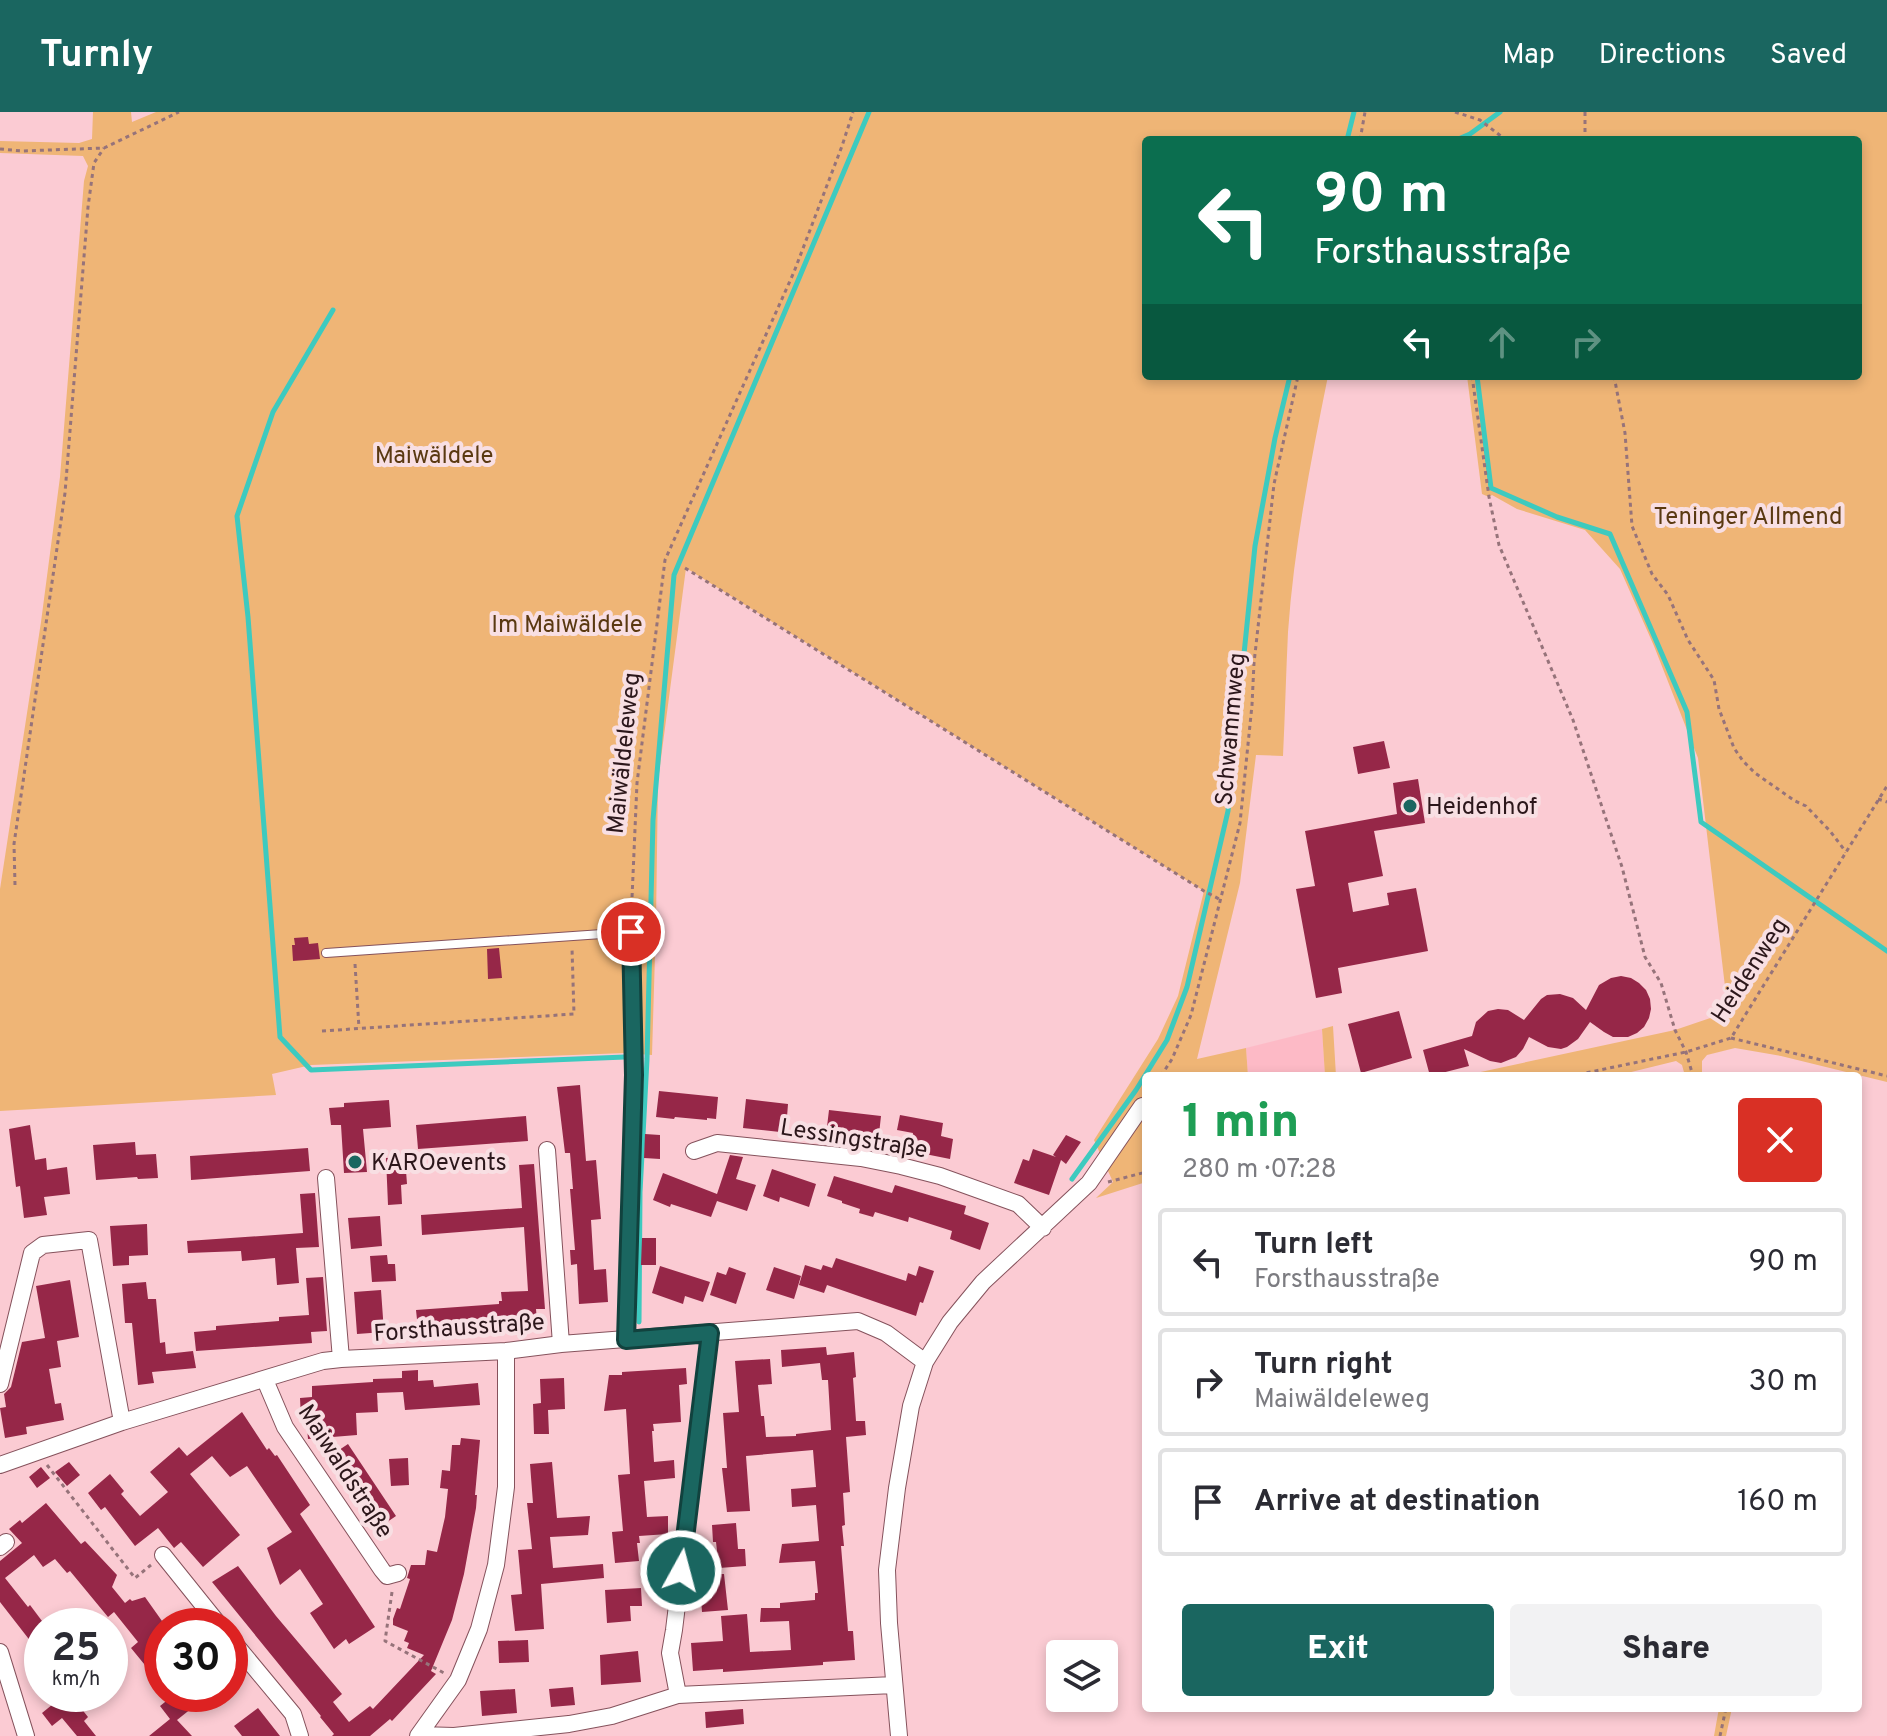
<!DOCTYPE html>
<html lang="en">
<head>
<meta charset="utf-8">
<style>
	body { margin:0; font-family:Overpass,sans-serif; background:#f2f2f3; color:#2b2b33; height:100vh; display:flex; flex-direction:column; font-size:30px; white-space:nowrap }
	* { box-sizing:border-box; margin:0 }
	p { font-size:26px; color:#7c7c81 }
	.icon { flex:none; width:44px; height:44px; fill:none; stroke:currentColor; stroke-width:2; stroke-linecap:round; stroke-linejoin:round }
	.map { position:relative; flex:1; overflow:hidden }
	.details { position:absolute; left:1142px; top:960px; width:720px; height:640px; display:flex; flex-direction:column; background:#fff; border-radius:8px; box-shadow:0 4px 12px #0003 }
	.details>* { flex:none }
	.hud { position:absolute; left:1142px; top:24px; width:720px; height:244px; border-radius:8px; box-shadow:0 4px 12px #0003; background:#0b6e4f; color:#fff; overflow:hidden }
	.buttons { position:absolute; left:1046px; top:1528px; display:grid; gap:16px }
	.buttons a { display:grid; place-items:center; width:72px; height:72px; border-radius:8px; background:#fff; box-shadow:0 4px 12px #0003; font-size:40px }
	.speed { position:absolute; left:24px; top:1496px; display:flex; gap:16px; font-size:40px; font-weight:700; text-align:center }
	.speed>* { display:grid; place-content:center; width:104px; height:104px; border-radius:50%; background:#fff; box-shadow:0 4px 12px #0003; line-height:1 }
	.speed small { font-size:20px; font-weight:400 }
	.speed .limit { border:12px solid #d22; background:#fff; color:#111 }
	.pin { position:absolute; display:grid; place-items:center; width:68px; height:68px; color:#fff; margin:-34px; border:4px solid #fff; border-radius:50%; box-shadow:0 2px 8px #0007 }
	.me { position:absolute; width:88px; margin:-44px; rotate:7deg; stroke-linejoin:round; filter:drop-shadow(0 0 6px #0008) }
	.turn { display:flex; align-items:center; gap:28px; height:168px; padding:0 40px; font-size:36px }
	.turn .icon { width:104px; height:104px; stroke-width:2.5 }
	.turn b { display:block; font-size:56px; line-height:68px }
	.lanes { display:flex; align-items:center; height:76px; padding:0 40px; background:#0003; justify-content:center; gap:40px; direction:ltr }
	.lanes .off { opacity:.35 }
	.round { display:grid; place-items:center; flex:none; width:84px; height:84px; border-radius:8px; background:#f2f2f3 }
	.summary { display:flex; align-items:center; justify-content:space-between; height:136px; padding:0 40px }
	h1 { font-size:48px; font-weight:800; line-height:60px; color:#1e9e55 }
	.button { display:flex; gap:16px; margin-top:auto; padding:16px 40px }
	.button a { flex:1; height:92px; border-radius:8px; background:#1a6660; color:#fff; font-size:32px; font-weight:800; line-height:92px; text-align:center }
	.button a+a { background:#f2f2f3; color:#2b2b33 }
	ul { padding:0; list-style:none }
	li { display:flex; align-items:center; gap:24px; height:108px; margin:0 16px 12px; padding:0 24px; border:4px solid #e1e1e2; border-radius:8px }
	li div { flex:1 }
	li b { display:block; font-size:30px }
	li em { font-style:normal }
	header { display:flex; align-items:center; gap:48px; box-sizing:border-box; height:112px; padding:0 40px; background:#1a6660; color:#fff }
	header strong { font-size:38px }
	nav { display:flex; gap:44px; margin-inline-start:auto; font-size:28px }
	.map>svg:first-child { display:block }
</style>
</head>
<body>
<header>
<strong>Turnly</strong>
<nav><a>Map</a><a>Directions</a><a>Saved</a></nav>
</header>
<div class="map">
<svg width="1887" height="1624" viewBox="0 0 1887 1624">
	<rect width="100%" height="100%" fill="#fbcbd3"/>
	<!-- built -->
	<path fill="#fdbac6" d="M1322,917L1325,964H1248L1246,936Z"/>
	<!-- green -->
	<path fill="#efb576" d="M93,0H131L132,10L156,0H1887V970L1781,944L1735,936L1707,943L1702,949V964H1685L1682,953L1676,949L1615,964H1462L1675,918L1728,900L1698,646L1654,534L1620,457L1585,418L1517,397L1492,383L1489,385L1482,382L1467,264H1858V28H1146V264H1328C1311,348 1294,434 1288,520C1286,561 1285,603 1283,644L1256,643L1240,771L1197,947L1246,936L1248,964H1146V1070L1096,1086L1113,1070L1094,1028L1158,927L1178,884L1204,779L686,456L658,669L656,809L652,943L625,941L311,953L272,962L276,983L0,999V777L41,510L60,365L84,69L88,54L83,44L0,41V29L79,31L92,27Z
		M1333,914L1336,964H1325L1322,917Z
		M1719,1596H1732L1726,1624H1714Z"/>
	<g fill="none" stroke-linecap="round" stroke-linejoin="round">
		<!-- stream -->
		<path stroke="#3dcabf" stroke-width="5" d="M1347,28L1354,0
			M1456,28L1470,22L1500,0
			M333,198L273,300L237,404L248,505L280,925L311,958L625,945
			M1477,264L1491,376L1557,405L1610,422L1687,600L1701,710L1887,839
			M1072,1067L1136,978L1167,928L1187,875L1228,699L1255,434L1275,326L1290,264
			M639,1210L640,1080L647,947L653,708L674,463L869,0"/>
	</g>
	<!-- building -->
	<path fill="#962748" d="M1384,629L1390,656L1358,662L1353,635Z
		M1418,667L1425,711L1374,719L1383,764L1348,771L1353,800L1389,793L1387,781L1416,776L1428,839L1338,856L1342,881L1316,886L1296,777L1315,774L1305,719L1397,702L1393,671Z
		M308,825L309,832L318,831L320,847L293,849L292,833H295L294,826Z
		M499,836L502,866L488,867L487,837Z
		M1621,864L1631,866L1639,871L1646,878L1650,887L1651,897L1649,906L1644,915L1637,921L1628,925H1613L1604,920L1590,910L1578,927L1567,935L1561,937L1548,935L1529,925L1523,937L1516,945L1501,951L1490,949L1464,937L1469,954L1430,964L1423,938L1472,924L1476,910L1488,899L1498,897L1508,898L1524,908L1541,887L1547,883L1560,882L1573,886L1586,898L1599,873L1611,866Z
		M1399,899L1412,946L1361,961L1348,912Z
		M580,973L586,1049L596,1048L601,1107L591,1108L594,1158L606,1157L608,1190L579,1192L577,1152L571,1153L570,1138H575L570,1077H573L570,1041H565L557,975Z
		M659,979L718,985L716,1007L707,1006V1008L675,1005L674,1007L656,1005Z
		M746,987L788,992L787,1005L782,1004L780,1020L743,1016Z
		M389,988L391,1015L363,1017L367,1060L344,1061L341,1013H331L329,996L344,995V991Z
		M829,998L881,1004L878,1031L837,1027L838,1024L826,1023Z
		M900,1003L943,1011L941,1024L953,1027L950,1047L910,1039L913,1021L897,1018Z
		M526,1004L528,1029L418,1037L416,1013Z
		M30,1013L35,1048L46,1046L47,1058L67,1055L70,1082L44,1085L47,1103L24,1106L20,1074L16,1075L9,1017Z
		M645,1022L660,1023V1047L644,1046Z
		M1066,1023L1081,1030L1066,1052L1061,1048L1049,1083L1014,1071L1023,1047L1029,1049L1033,1037L1056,1045L1053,1043Z
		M135,1030L136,1043L156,1042L158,1066L138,1067L137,1065L96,1068L93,1033Z
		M308,1036L310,1059L191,1068L190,1044Z
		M730,1043L743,1045L736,1067L756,1073L747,1099L717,1089L711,1105L671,1092L670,1095L653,1088L663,1061L717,1082Z
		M405,1045L407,1072L401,1073L402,1092L388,1093L386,1046Z
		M534,1052L545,1197H536L537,1210L418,1217L416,1198L499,1192V1189H502L501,1180L528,1179L524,1115L422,1123L421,1103L522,1096L519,1053Z
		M772,1057L816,1072L809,1095L780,1085L779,1090L763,1084Z
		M834,1064L892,1081L895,1073L966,1094L964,1102L989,1111L980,1138L950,1127L952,1119L909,1105L908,1110L875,1100L873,1105L859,1101L860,1097L842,1091V1089L827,1084Z
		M315,1081L319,1135L296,1136L299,1171L277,1173L275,1146L242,1149L241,1139L188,1141L187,1129L303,1121L300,1082Z
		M380,1104L382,1134L351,1137L348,1106Z
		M147,1112L148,1143L129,1144V1153L113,1154L110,1114Z
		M642,1126H656V1153H641Z
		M387,1143L388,1152H395L396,1169L372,1170L370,1144Z
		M836,1146L906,1169L908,1161L916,1164L919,1154L934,1159L923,1191L920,1190L916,1204L827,1173L824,1181L799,1173L805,1153L821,1158L823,1153L832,1156Z
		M660,1154L710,1170L703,1190L685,1184L683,1192L652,1181Z
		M729,1155L746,1161L736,1192L710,1183L717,1160L726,1163Z
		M774,1155L801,1164L794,1187L766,1178Z
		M323,1165L327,1219L311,1220L312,1231L196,1239L194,1220L216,1218V1214L279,1209V1205L309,1203L306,1166Z
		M70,1168L79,1225L57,1229L61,1255L49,1257L55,1292L61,1291L64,1308L26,1315L27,1322L5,1326L0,1296L6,1295L4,1282L11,1275L22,1230L45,1226L36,1174Z
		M146,1170L148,1187H156L160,1231L165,1230L166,1242L193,1239L196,1256L152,1260L154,1271L138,1273L132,1211H125L122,1172Z
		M381,1178L384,1220L357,1222L354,1180Z
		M826,1235L827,1243L854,1240L856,1265L853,1266L856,1309H865L866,1323L846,1325L850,1380L843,1381L845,1413L842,1414L844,1434H841L848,1519H853L855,1548L823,1550V1553L723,1560V1557L693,1559L691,1531L723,1529L721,1504L747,1502L750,1540L791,1538L789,1509L760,1510L761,1496H780V1491L815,1488V1481H818L815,1449L779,1451L782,1432L819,1429L816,1393L792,1395L791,1377L816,1375L813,1338L746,1344L750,1399L727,1400L722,1356H727L723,1301L739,1300L735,1249L770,1247L772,1272L758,1273L761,1304H764L766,1325L796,1324V1322L831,1318L828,1268H822L820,1251L782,1255L781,1238Z
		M686,1256L687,1272L679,1273L681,1310L653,1312L654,1319H652L654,1350L674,1348L675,1366L644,1369L647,1405L668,1404V1422L639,1424L640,1431H637L639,1449L615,1451L612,1420L623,1419L618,1363L630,1362L626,1297L604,1299L609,1263H622V1260Z
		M418,1258V1269L433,1268L434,1275L478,1271L480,1293L405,1298L403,1280L377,1281L378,1300L356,1301L357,1323L308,1327L306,1305L301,1306L300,1286L312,1285V1274L373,1270V1267L402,1266V1259Z
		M564,1266L565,1297L548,1298L549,1322H534L533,1292L541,1291L540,1267Z
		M242,1300L267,1338L269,1336L275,1344L277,1343L310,1393L300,1402L375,1515L349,1532L346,1527L334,1537L310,1501L323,1492L300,1457L280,1473L267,1436L292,1420L247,1354L230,1365L212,1344L190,1362L240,1423L203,1455L181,1430L174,1436L158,1416L135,1434L105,1395L101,1398L88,1381L110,1362L124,1379L121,1382L140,1404L168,1380L150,1360L179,1335L187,1344Z
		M461,1326L480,1328L475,1383H477L476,1396L464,1462L452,1508L431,1559L436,1562L392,1609L390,1607L370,1624H332L334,1622L320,1605L321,1604L212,1470L238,1454L276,1504L342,1582L333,1590L349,1610L370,1594L373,1597L424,1543L407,1536L409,1531L404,1529L408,1519L393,1513V1507L397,1496L400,1497L410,1467L407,1466L411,1453H425L427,1438L437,1440L445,1405L448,1377L440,1376L442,1358L450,1359L452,1333H460Z
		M348,1332L396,1404L377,1417L327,1346Z
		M408,1346L409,1373L391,1374L389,1347Z
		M69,1350L80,1363L67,1374L55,1360Z
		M552,1350L557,1406L590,1404L588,1423L550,1425L553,1456L603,1452L604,1466L541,1472L544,1517L515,1519L511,1483L522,1482L518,1438L532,1437L527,1391H533L530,1352Z
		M41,1355L50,1366L37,1376L29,1365Z
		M46,1391L81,1432L85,1429L117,1463L112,1475L125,1491L130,1487L132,1489L145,1485L162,1509V1547L149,1558L131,1536L138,1530L114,1500L108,1505L70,1459L67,1461L55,1447L43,1455L34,1443L5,1466L28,1495L30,1493L42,1509V1544L0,1490V1449L22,1431L9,1417L20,1408L22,1411Z
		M736,1411L738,1437H745L746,1454L719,1456L716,1430H713L712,1413Z
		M724,1462L728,1498L702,1500L700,1474L702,1473L701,1463Z
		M641,1476L642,1494H630L631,1509L607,1511L605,1478Z
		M528,1528L529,1550L499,1551L498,1529Z
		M638,1539L641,1570L601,1573L600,1543Z
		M573,1575L575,1593L551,1595L549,1577Z
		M515,1577L517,1601L482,1604L480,1579Z
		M175,1582H188L197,1592L177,1608L192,1624H149L170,1607L160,1594Z
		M73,1586L88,1605L84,1609L96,1624H77L62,1606L52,1614L42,1601L58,1588L63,1594Z
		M258,1596L280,1624H242L234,1614Z
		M743,1597L744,1612L706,1616L705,1600Z"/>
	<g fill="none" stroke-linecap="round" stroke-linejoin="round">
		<!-- lane casing -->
		<g stroke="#85525c" stroke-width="10">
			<path id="lane" d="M326,841L631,820L634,963L626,1227"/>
		</g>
		<!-- street casing -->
		<g stroke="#85525c" stroke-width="18">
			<path id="street" d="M547,1038L561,1232
				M694,1039L717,1031L861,1046L901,1054L940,1064L1018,1092L1043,1116
				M326,1066L341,1247
				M265,1268L285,1315L382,1458L387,1464L398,1461
				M0,1272L32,1141L43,1133L89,1128L122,1310
				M0,1353L122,1310L323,1249L341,1247L506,1239L561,1232L858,1209L886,1221L925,1250
				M0,1435L6,1430
				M163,1443L220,1514
				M230,1526L293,1602L300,1624
				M0,1540L26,1624
				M678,1583L670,1541L674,1518L710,1221
				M419,1623L454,1624L569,1612L612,1604L678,1583L894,1573
				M418,1624L458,1568L479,1517L496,1453L506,1375V1239
				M899,1624L889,1511L887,1458L897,1376L911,1294L925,1250L950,1210L983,1170L1089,1071L1142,994"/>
		</g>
		<!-- path -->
		<path stroke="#96737a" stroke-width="3" stroke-dasharray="4 4" stroke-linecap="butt" d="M1455,0L1480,8L1506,28
			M1360,28L1365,0
			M1585,28V0
			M0,37L22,39L104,36L179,0
			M1472,264L1489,385L1499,433L1573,608L1622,755L1645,845L1661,871L1675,918L1686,940L1693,964
			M1614,264L1625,321L1632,414L1652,462L1668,483L1688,528L1714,568L1719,597L1734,636L1743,649L1755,661L1795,689L1806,694L1830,719L1846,740
			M685,456L1204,779L1221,788
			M1878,687L1887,690
			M15,773L14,732L65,381L88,95L94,51L104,36
			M631,809L637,671L665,448L794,160L842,34L853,0
			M355,852L359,916
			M322,919L574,902L572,836
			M1731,926L1887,964
			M1161,964L1172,947L1191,903L1240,711L1252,593L1254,551L1274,372L1298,264
			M1571,964L1686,940L1731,926L1887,674
			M1108,1070L1146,1060
			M47,1353L135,1466L151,1453
			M392,1480L385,1529L444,1561
			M1720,1624L1726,1596"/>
		<!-- lane -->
		<use href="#lane" stroke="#fff" stroke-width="8"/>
		<!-- street -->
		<use href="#street" stroke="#fff" stroke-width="16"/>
	</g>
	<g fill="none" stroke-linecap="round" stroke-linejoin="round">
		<!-- route casing -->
		<g stroke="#11423e" stroke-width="20">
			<path id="route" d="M631,820L634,963L626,1228L710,1221L681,1459"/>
		</g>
		<!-- route -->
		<use href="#route" stroke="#1a6660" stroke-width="14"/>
	</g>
	<!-- markers -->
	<g fill="#1a6660" stroke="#f8dfe3" stroke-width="3">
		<circle cx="1410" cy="694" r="8"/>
		<circle cx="355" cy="1050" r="8"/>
	</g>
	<g text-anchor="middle" stroke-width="8" stroke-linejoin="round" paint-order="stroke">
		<!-- park labels -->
		<g font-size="24" fill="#5a3911" stroke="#f8dfe3">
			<text x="434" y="351">Maiwäldele</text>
			<text x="1748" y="412">Teninger Allmend</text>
			<text x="567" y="520">Im Maiwäldele</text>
		</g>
		<!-- street labels -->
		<g font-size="24" fill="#2c171b" stroke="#f8dfe3">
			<text transform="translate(1230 617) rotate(-85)" y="8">Schwammweg</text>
			<text transform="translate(623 641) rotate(-84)" y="8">Maiwäldeleweg</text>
			<text transform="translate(1749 858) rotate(-57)" y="8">Heidenweg</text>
			<text transform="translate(854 1026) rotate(9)" y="8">Lessingstraße</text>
			<text transform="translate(459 1215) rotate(-4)" y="8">Forsthausstraße</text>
			<text transform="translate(346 1359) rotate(57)" y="8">Maiwaldstraße</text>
		</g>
		<!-- poi labels -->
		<g font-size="24" fill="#2c171b" stroke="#f8dfe3" text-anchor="start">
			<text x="1426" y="702">Heidenhof</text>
			<text x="371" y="1058">KAROevents</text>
		</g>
	</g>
</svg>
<div class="buttons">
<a><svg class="icon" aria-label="layers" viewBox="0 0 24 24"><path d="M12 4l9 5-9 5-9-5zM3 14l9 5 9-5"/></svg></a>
</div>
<div class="speed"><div>25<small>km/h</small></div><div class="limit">30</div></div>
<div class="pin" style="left:631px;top:820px;background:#d93025"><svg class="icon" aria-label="arrive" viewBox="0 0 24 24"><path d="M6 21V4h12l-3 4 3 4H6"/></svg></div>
<svg class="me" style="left:681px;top:1459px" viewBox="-20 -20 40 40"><circle r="17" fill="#1a6660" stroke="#fff" stroke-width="3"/><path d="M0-11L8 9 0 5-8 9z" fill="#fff"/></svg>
<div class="hud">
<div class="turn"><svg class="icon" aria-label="left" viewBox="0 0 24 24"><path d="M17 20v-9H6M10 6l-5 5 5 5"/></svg><div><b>90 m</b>Forsthausstraße</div></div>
<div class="lanes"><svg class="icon" aria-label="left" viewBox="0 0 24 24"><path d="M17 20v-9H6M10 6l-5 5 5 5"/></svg><svg class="icon off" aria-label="ahead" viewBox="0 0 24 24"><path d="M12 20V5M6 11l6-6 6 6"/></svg><svg class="icon off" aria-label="right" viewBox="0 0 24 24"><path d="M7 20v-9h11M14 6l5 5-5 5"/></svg></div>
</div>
<section class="details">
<div class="summary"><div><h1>1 min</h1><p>280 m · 07:28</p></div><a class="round" style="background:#d93025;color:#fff"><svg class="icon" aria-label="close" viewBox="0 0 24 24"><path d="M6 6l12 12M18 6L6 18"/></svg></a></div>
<ul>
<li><svg class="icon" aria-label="left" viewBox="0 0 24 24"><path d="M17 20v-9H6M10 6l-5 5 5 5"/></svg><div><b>Turn left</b><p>Forsthausstraße</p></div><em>90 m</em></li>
<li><svg class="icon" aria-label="right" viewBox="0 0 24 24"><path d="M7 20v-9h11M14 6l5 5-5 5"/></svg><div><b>Turn right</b><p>Maiwäldeleweg</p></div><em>30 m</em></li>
<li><svg class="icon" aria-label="arrive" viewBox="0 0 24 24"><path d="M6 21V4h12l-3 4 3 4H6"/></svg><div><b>Arrive at destination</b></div><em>160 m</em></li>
</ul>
<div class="button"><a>Exit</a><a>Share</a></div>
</section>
</div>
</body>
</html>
